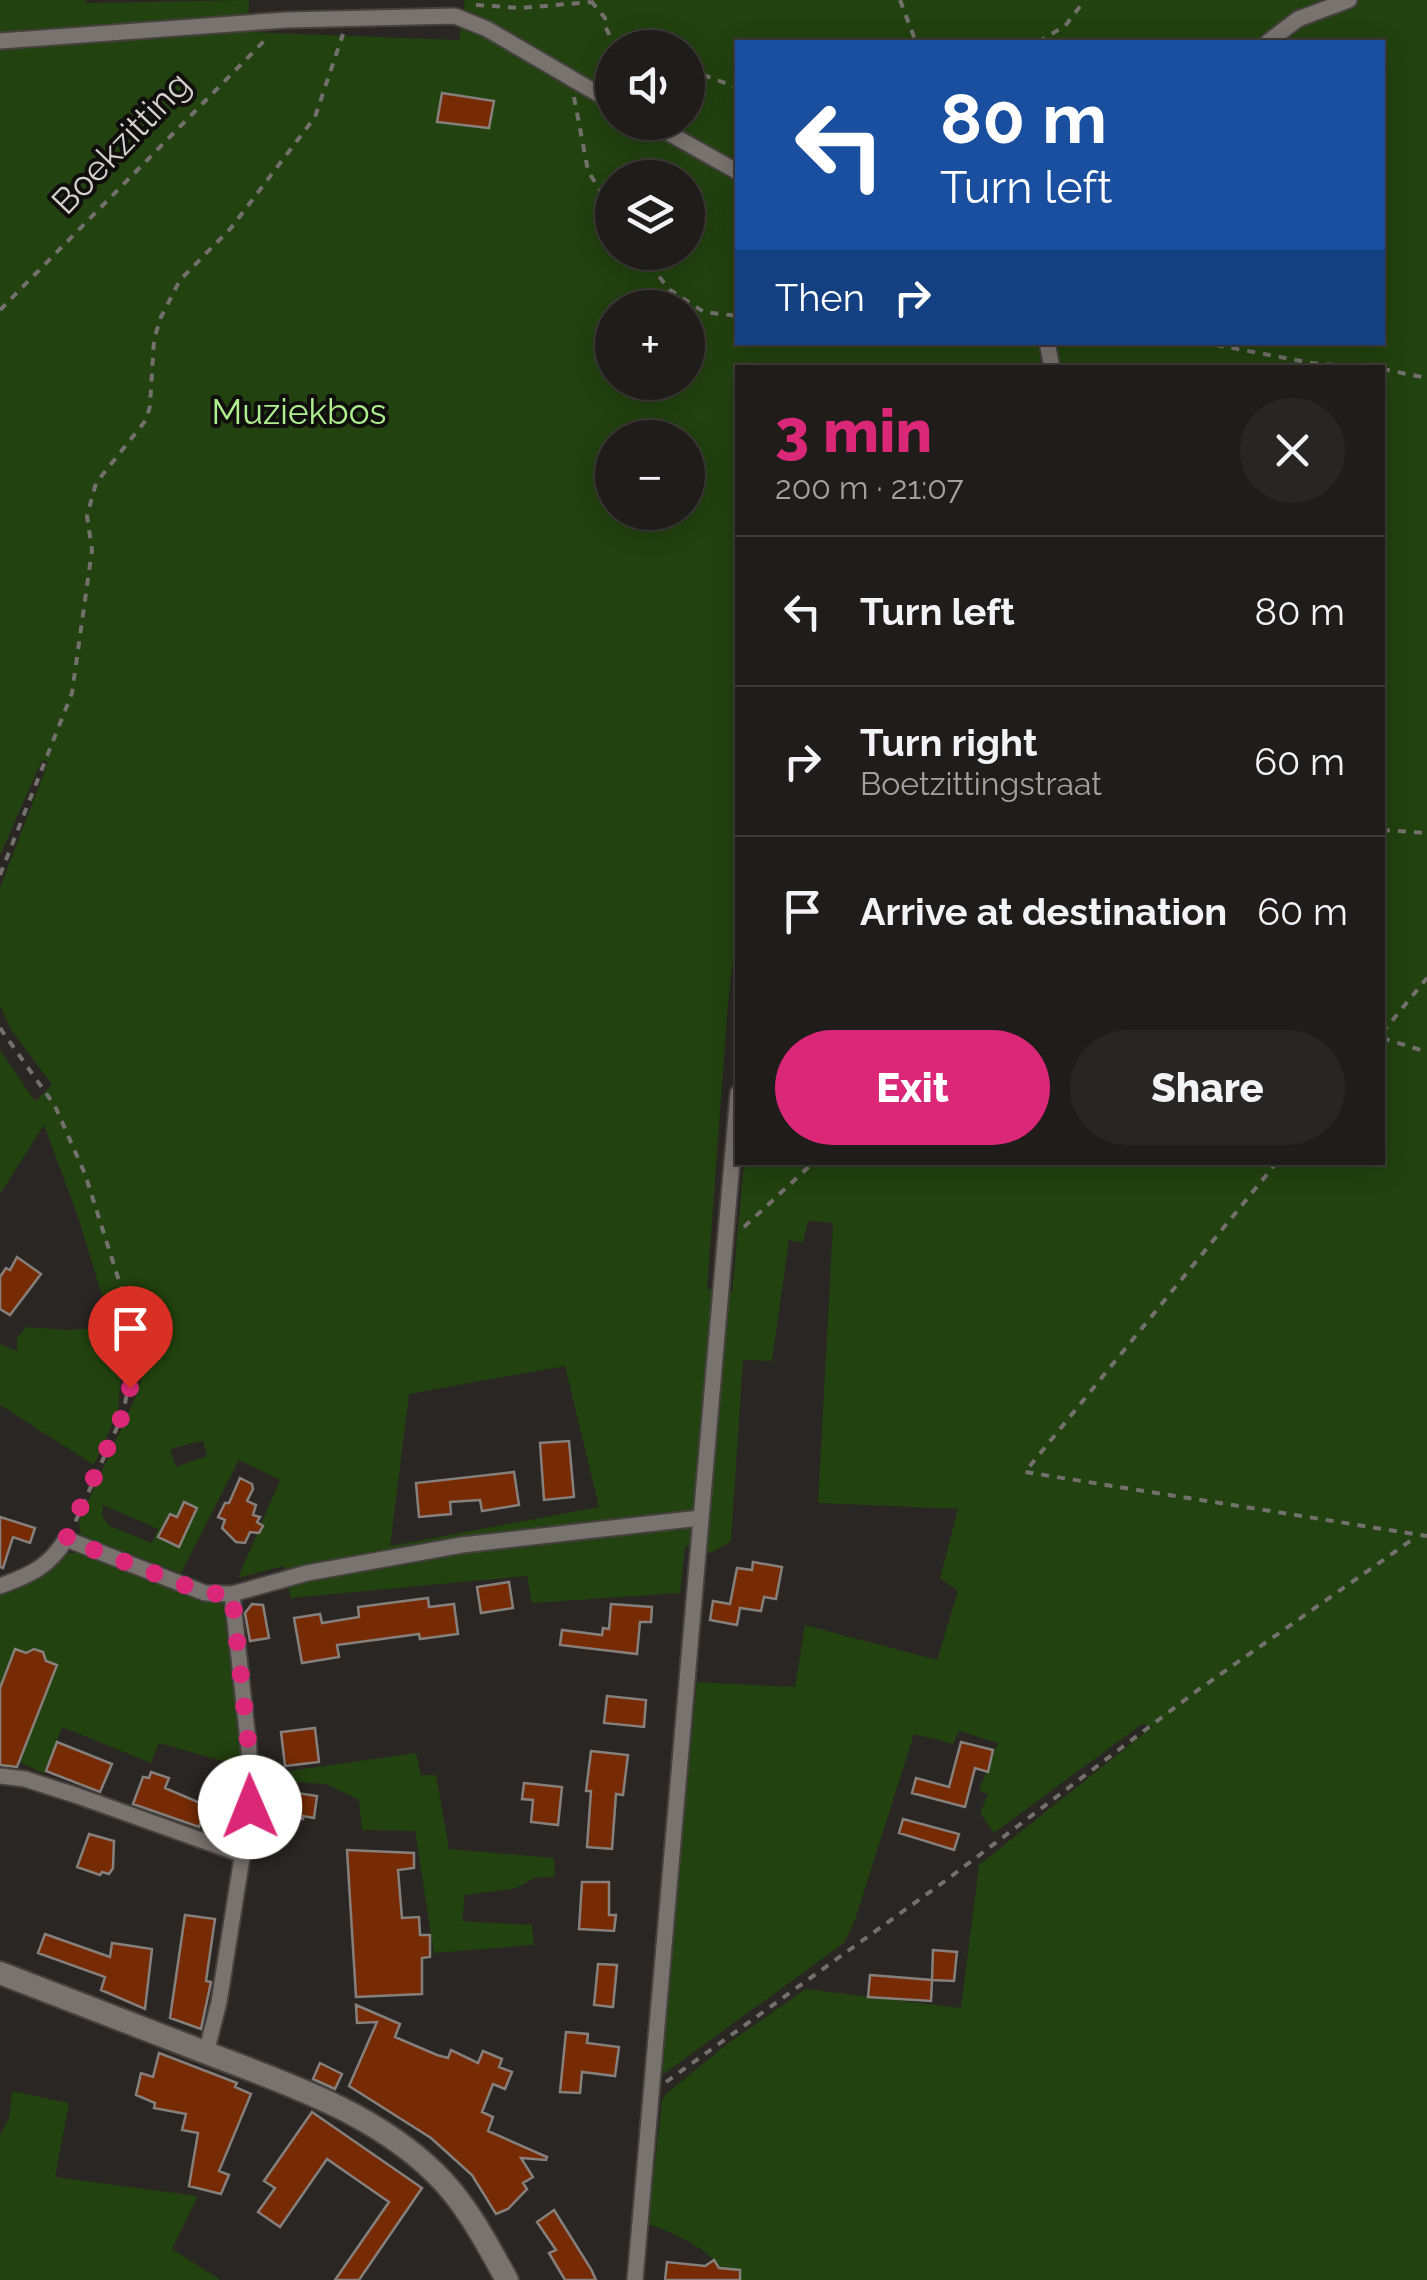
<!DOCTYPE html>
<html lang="en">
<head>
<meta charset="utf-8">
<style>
	body { margin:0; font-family:Raleway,sans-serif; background:#282523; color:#f1f3f6; height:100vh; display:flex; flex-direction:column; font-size:38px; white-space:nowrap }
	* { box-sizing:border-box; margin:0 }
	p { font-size:32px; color:#a2a1a2 }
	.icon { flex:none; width:55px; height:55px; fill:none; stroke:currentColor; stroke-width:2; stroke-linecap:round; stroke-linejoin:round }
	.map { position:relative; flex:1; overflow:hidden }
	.drawer { position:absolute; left:735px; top:365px; width:650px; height:800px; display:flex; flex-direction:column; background:#201c1a; border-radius:0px; box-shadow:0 5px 25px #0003,0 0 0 2px #3d3a39 }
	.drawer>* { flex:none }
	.top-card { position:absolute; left:735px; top:40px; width:650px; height:305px; border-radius:0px; box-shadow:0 5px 25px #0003,0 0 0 2px #3d3a39; background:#1a4fa0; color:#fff; overflow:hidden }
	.controls { position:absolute; left:595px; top:30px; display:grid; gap:20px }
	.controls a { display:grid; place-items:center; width:110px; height:110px; border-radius:50%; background:#201c1a; box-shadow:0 5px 25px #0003,0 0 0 2px #3d3a39; font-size:50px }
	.pin { position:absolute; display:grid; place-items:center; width:85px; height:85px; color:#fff; margin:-102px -42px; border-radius:50% 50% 50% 0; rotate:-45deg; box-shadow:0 0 10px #0007 }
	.pin .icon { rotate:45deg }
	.me { position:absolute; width:110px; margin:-55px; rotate:359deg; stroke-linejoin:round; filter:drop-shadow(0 0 8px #0008) }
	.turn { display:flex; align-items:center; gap:35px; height:210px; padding:0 40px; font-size:45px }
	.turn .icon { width:130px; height:130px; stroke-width:2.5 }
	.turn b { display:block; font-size:70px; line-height:85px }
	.then { display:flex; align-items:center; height:95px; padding:0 40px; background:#0003; gap:20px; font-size:38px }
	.round { display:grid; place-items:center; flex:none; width:105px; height:105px; border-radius:52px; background:#282523 }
	.headline { display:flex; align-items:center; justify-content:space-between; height:170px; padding:0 40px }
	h1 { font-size:60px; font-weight:800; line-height:75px; color:#db2777 }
	.button { display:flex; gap:20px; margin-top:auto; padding:20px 40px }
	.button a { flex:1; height:115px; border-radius:60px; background:#db2777; color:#fff; font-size:40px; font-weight:800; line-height:115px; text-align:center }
	.button a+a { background:#282523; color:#f1f3f6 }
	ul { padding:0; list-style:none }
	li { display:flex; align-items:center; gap:30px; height:150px; padding:0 40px; border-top:2px solid #3d3a39 }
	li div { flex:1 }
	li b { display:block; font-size:38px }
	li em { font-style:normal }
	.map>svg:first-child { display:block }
</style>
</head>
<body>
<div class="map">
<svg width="1427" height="2280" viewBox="0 0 1427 2280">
	<rect width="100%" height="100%" fill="#2a2623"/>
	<!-- green -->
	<path fill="#22420f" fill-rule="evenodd" d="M0,0H85L86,3L249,0L248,32L459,40L465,0H1427V2280H730C711,2249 681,2236 648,2224L662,2101L666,2094L727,2044L806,1989L961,2008L979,1865L1152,1727L1142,1724L994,1833L980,1813L988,1795L979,1790L998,1743L959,1731L953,1744L914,1734L855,1920L844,1943L658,2078L697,1682L795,1687L805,1625L937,1660L958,1591L940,1578L958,1509L818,1503L833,1223L808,1221L803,1243L789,1240L772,1361L743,1360L731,1541L711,1553L685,1546L680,1593L532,1603L527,1576L291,1598L284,1566L238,1578L280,1480L239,1460L181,1573L81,1535L79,1521L136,1396L144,1372L143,1353L121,1366L118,1411L94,1465L0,1405V1344L17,1351V1338L26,1327L66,1330L99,1328L108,1315L78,1217L44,1125L0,1194V1050L35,1101L52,1085L12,1031L0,1006V888L48,762L42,760L0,855ZM738,42H1382V342H738ZM612,48H688V122H612ZM612,178H688V252H612ZM612,308H688V382H612ZM738,368H1382V1162L744,1163L732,1292L707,1289L728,1004L737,926ZM612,438H688V512H612ZM565,1366L599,1507L390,1546L409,1394ZM203,1441L207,1456L176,1467L170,1449ZM103,1505L158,1529L152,1543L108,1525L102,1515Z
		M80,1552L223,1603L243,1767L159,1743L151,1763L62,1727L44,1774L20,1762L18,1764L57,1665L46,1661L43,1652L34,1649L26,1653L15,1649L0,1688V1593L45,1575L64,1554Z
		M416,1753L421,1775H436L449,1849L554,1858L555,1877L535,1878L514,1889L465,1895L462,1921L532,1925L534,1945L434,1953L415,1831L362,1830L359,1800L326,1784L258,1780L261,1775Z
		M12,2091L69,2103L55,2177L198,2196L172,2249L221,2280H0V2135L9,2118Z"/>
	<!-- building -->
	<path fill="#772b05" stroke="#86807d" stroke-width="2.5" d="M442,93L494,101L489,128L437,122Z
		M17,1257L41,1274L10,1315L0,1309V1277L6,1268L10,1270Z
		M569,1441L574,1497L544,1500L540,1443Z
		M514,1472L519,1505L482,1511L480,1500L450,1502L451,1514L419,1517L416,1483Z
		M240,1478L252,1484L253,1489L247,1501L256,1505L253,1515L260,1517L257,1522L263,1526L259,1533L250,1532L245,1543L236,1542L222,1528L225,1520L218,1517L225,1503H229Z
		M184,1502L197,1508L179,1547L158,1537L170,1514L177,1517Z
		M0,1517L35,1528L30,1543L13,1537L3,1568L0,1567Z
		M753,1562L782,1567L776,1599L764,1597L761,1611L740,1608L737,1625L710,1620L713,1601L730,1604L737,1568L752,1570Z
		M509,1582L513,1608L481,1613L477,1587Z
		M428,1598L429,1607L454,1604L458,1634L420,1639L419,1634L337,1645L339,1657L302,1663L294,1618L320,1614L322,1623L359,1617L358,1607Z
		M252,1604L263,1605L269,1638L250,1641L245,1613Z
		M611,1604L652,1607L651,1622H640L637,1654L560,1645L562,1630L602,1635L603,1628L609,1629Z
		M15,1649L26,1653L34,1649L43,1652L46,1661L57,1665L17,1767L0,1765V1688Z
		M607,1696L646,1700L644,1727L604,1723Z
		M315,1728L319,1762L285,1766L281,1732Z
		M57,1742L112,1764L100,1792L46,1771Z
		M961,1742L993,1750L988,1772L975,1768L965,1807L912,1793L916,1778L949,1787Z
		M591,1751L628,1755L623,1795L616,1794L612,1849L587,1847L591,1791H586Z
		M151,1772L169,1778L165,1788L207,1806L199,1827L133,1804L143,1777L149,1778Z
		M263,1782L292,1787L291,1792L317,1796L314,1818L303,1816V1819L260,1813Z
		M524,1783L562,1787L558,1825L531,1822L533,1800L522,1799Z
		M903,1819L959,1834L954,1850L899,1833Z
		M89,1834L114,1841L113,1868L109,1874L102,1872L100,1875L77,1867Z
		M347,1850L414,1853V1868L398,1870L402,1918L419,1917L420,1935H430V1957L422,1958V1994L356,1997Z
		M582,1882H609V1915H616L614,1931L579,1929Z
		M185,1915L215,1919L206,1981L211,1982L201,2029L170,2018Z
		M45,1934L110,1957L112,1943L152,1949L145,2009L101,1990L105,1977L38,1953Z
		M933,1950L957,1952L954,1981L932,1980Z
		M598,1964L617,1965L613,2007L594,2005Z
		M870,1975L932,1980L931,2001L868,1997Z
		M356,2005L400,2024L395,2037L437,2055L448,2058L451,2050L478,2063L483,2051L502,2059L499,2067L512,2072L505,2089L493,2084L482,2112L493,2117L488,2131L547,2157L546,2160L521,2158L533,2177L523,2183L527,2189L508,2209L496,2214L472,2175L431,2138L349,2086L377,2022L357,2023Z
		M566,2032L588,2034L587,2043L619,2047L615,2076L582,2072L580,2093L560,2092Z
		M159,2053L237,2083L235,2087L251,2094L219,2171L229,2175L221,2194L189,2186L198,2133L182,2130L186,2114L154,2108L155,2103L136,2095L141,2073L153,2077Z
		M320,2063L342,2074L335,2089L313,2079Z
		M312,2112L422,2188L359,2280H335L389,2202L327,2159L280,2227L258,2212L275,2188L264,2181Z
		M554,2210L591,2269L596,2280H565L549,2253L556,2250L537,2222Z
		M714,2260L719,2268L740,2270V2280H665L667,2262L705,2266Z"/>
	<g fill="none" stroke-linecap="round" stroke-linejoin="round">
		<!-- minor casing -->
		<g stroke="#45413e" stroke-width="19">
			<path id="minor" d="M0,41L286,20L455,16L487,29L612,102
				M1268,42L1298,19L1349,0
				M649,122L738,172
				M1047,342L1052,368
				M0,1586C30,1575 49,1567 66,1539L205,1593L232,1594L307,1573L462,1545L700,1518
				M0,1776L25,1779L78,1796L243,1855
				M206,2053L219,2002L250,1807L249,1750L232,1594
				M635,2280L738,1093"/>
		</g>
		<!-- secondary casing -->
		<g stroke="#45413e" stroke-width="26">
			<path id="secondary" d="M0,1973C69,1999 138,2027 207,2053C285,2083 373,2112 435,2173C466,2203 486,2242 507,2280"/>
		</g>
		<!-- path -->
		<path stroke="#74706e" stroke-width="4" stroke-dasharray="8 8" stroke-linecap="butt" d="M900,0L916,42
			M591,1L605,18V26L616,48
			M476,5L521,8L591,2
			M1038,42L1065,26L1085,0
			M688,69L738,88
			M574,97L588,171L612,209
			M639,252L670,290L704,312L738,316
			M0,310L266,39
			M1200,342L1312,363L1370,368
			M1382,369L1427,378
			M1382,830L1427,833
			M0,875L72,693L92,550L87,516L96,483L146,420L150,406L154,339L161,317L180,280L231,228L315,117L343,34
			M0,1028L55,1106L85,1174L128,1309L136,1345L123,1414L74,1525
			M1382,1033L1427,978
			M1382,1038L1427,1052
			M1277,1162L1025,1472L1427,1536
			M744,1227L814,1162
			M666,2082L945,1881L1198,1690L1416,1537"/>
		<!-- minor -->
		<use href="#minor" stroke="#797370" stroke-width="15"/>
		<!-- secondary -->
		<use href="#secondary" stroke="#797370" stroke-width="22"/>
	</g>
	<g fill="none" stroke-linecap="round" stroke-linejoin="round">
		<!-- route -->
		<path stroke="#db2777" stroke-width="18" stroke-dasharray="0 32.4" d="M130,1388L123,1414L66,1539L205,1593L232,1594L249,1750L250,1807"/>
	</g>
	<g text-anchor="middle" stroke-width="8" stroke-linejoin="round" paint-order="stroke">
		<!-- street labels -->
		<g font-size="35" fill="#d3d0ce" stroke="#110f0e">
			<text transform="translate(121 143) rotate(-46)" y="12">Boekzitting</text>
		</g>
		<!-- park labels -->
		<g font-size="35" fill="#adf08d" stroke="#110f0e">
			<text x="299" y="424">Muziekbos</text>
		</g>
	</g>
</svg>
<div class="controls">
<a><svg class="icon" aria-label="sound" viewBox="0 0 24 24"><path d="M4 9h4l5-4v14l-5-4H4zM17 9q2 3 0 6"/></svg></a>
<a><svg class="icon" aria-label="layers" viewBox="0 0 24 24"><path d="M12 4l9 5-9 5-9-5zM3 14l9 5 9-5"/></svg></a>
<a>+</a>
<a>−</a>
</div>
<div class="pin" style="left:130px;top:1388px;background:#d93025"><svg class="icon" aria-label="arrive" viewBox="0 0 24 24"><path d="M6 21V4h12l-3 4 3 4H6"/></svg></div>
<svg class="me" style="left:250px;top:1807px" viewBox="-20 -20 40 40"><circle r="19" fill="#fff"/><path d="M0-13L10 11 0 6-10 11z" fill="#db2777"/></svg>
<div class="top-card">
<div class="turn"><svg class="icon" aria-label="left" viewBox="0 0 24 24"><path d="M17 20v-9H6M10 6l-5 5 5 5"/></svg><div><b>80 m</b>Turn left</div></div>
<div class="then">Then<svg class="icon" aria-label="right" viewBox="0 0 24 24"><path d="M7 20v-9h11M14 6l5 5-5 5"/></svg></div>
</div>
<section class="drawer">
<div class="headline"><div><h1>3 min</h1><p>200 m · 21:07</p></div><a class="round"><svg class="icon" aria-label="close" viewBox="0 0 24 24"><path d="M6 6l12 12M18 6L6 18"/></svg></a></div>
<ul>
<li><svg class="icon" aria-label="left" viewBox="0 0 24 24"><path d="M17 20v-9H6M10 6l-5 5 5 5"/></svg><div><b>Turn left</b></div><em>80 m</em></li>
<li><svg class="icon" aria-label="right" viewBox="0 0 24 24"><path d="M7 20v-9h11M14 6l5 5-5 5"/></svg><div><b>Turn right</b><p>Boetzittingstraat</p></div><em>60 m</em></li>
<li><svg class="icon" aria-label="arrive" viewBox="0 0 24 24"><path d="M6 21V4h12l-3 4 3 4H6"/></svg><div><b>Arrive at destination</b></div><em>60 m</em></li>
</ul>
<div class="button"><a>Exit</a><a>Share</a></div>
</section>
</div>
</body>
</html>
